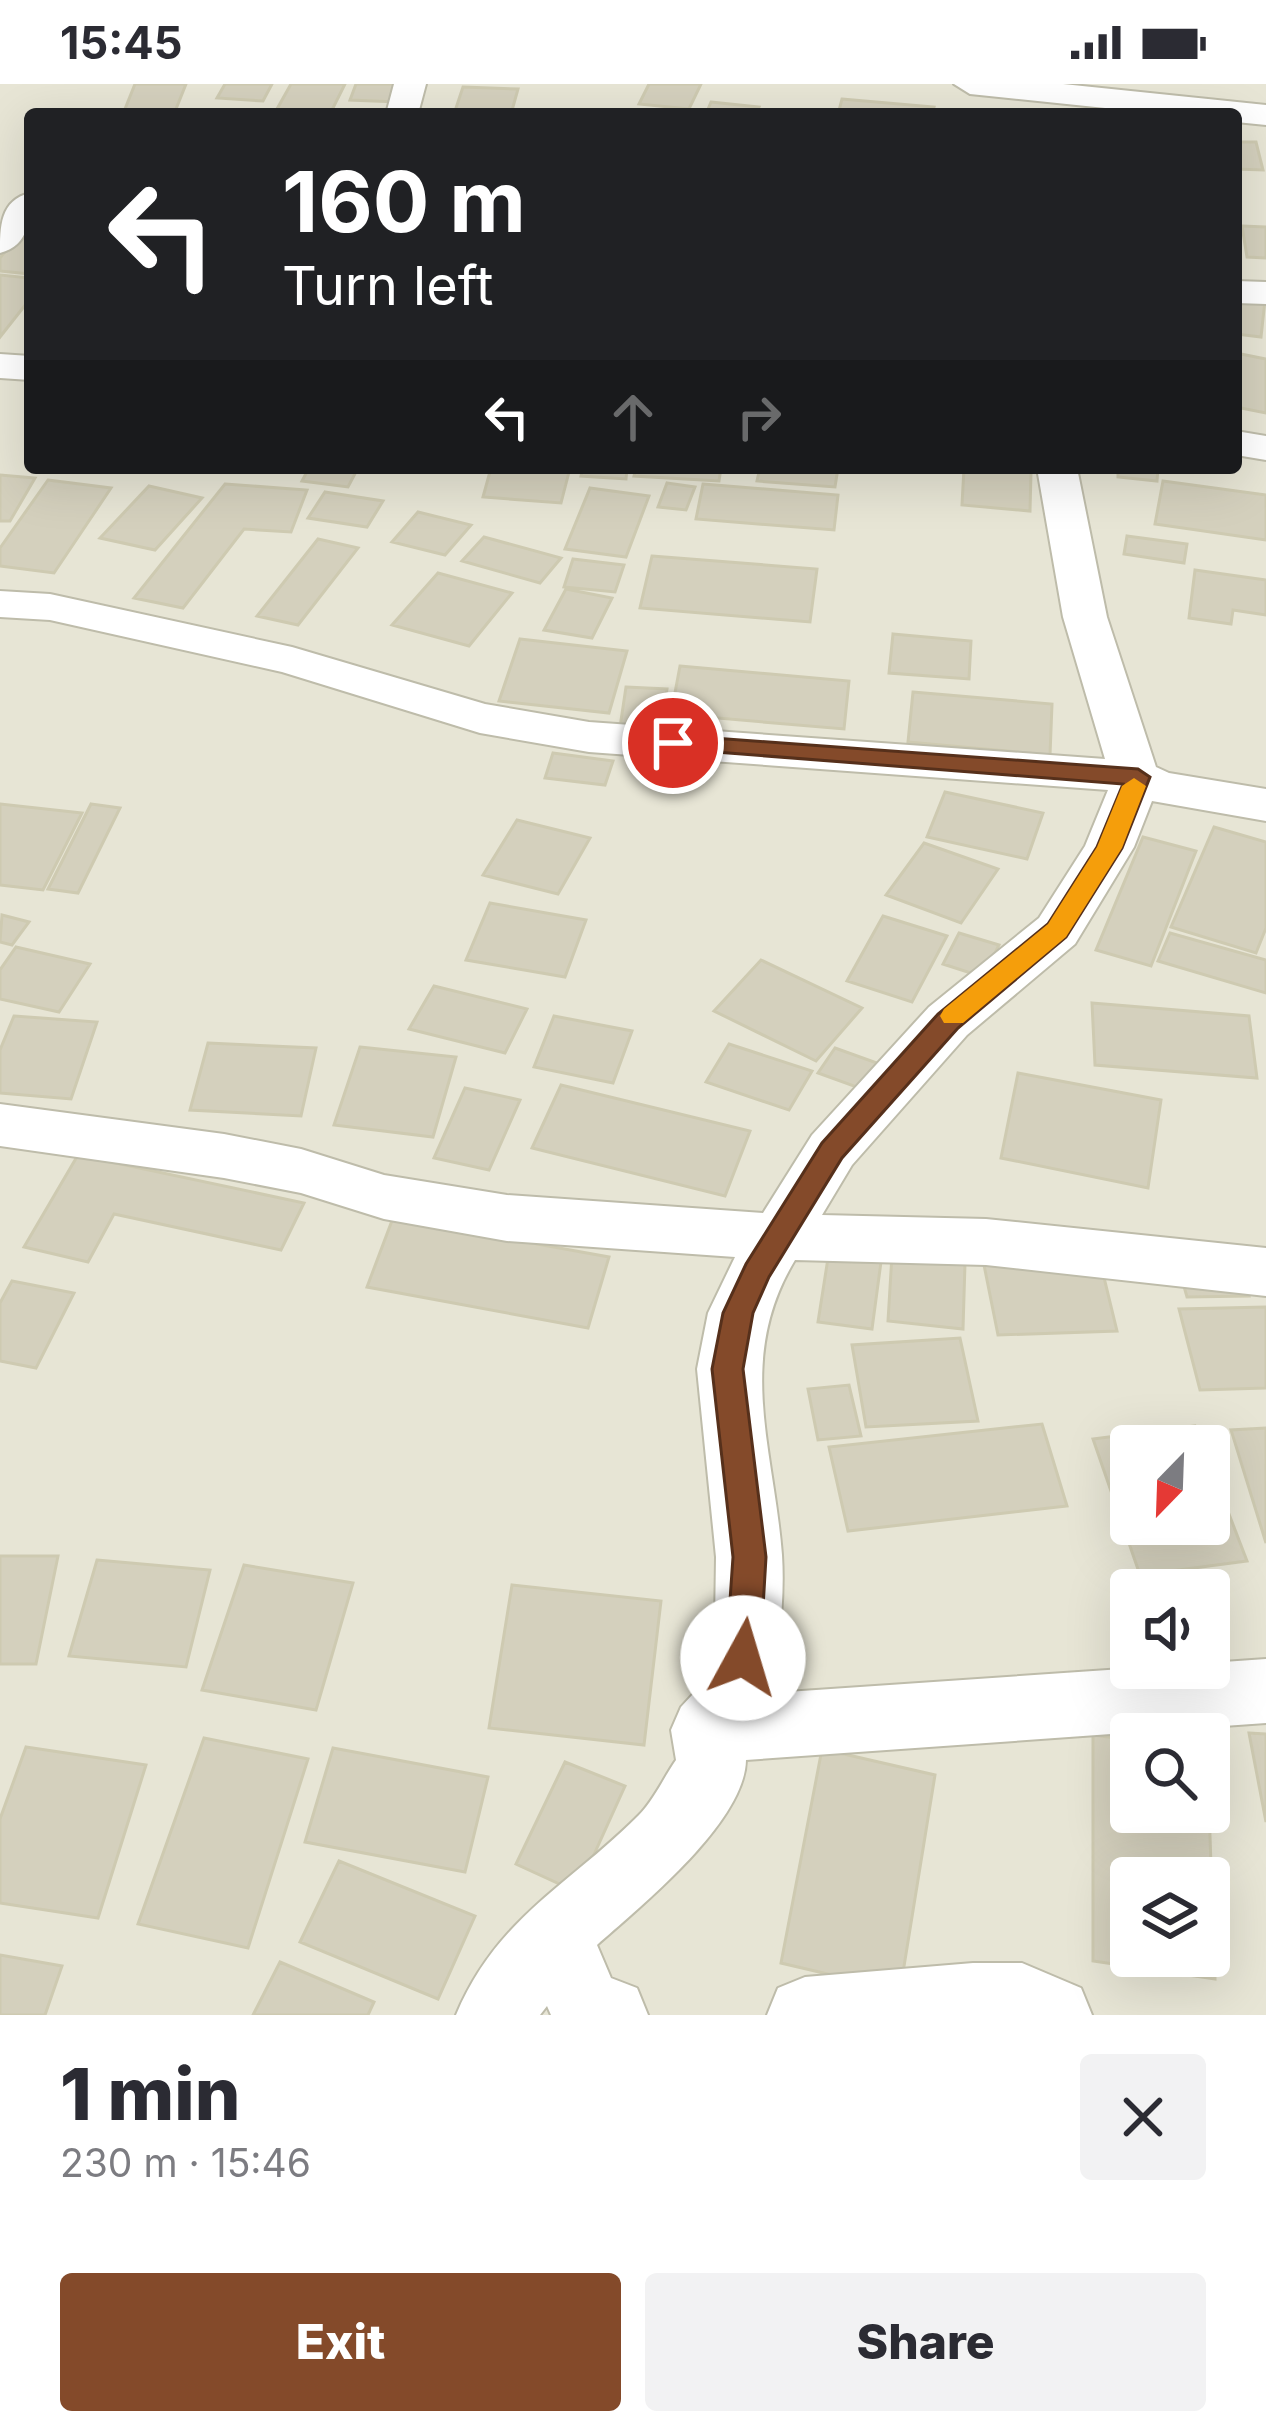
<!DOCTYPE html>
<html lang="en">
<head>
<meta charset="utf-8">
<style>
	body { margin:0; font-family:Inter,sans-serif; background:#f2f2f3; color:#2b2b33; height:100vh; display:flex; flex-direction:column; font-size:45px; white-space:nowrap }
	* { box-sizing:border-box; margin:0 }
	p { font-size:39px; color:#7c7c81 }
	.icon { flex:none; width:66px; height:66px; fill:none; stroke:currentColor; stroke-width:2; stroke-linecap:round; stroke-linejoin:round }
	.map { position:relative; height:1931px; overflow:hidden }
	.side { display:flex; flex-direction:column; background:#fff; flex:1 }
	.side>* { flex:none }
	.hud { position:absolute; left:24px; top:24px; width:1218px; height:366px; border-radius:12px; box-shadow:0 12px 48px #0002; background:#202124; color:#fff; overflow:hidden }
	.needle { width:78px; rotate:203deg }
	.tools { position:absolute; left:1110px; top:1341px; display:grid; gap:24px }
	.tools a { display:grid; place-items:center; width:120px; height:120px; border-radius:12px; background:#fff; box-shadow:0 12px 48px #0002; font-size:60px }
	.pin { position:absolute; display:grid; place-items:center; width:102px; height:102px; color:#fff; margin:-51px; border:6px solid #fff; border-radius:50%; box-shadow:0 3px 12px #0007 }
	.me { position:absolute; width:132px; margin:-66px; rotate:6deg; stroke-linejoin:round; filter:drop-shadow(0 0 9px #0008) }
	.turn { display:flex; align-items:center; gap:42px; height:252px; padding:0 60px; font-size:54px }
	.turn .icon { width:156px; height:156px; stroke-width:2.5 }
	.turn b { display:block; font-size:84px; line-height:102px }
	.lanes { display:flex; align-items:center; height:114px; padding:0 60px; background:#0003; justify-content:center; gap:60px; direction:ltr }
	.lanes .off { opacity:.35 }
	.round { display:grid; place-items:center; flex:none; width:126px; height:126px; border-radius:12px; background:#f2f2f3 }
	.head { display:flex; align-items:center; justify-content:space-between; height:204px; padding:0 60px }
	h1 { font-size:72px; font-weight:800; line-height:90px }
	.button { display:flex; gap:24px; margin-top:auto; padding:24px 60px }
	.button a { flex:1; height:138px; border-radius:12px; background:#844a2a; color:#fff; font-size:48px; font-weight:800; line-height:138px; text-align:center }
	.button a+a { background:#f2f2f3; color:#2b2b33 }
	.status { display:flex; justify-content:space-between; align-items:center; height:84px; padding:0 60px; background:#fff; direction:ltr }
	.status svg { height:33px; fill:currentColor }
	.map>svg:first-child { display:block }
</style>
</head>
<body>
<div class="status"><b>15:45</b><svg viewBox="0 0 49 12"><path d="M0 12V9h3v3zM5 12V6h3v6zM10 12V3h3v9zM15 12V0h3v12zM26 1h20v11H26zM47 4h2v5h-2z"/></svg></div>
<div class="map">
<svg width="1266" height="1931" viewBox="0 0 1266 1931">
	<rect width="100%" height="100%" fill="#f3f2e7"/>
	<!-- residential -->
	<path fill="#e7e5d5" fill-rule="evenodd" d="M0,0H1266V1931H0ZM30,30H1236V384H30ZM1131,1362H1209V1440H1131ZM1131,1506H1209V1584H1131ZM1131,1650H1209V1728H1131ZM1131,1794H1209V1872H1131Z"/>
	<!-- building -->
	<path fill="#d4d0bd" stroke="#cecab1" stroke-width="3" fill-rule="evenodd" d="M135,0H186L174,30H123Z
		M225,0H272L263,17L217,14Z
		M291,0H345L331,28L277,25Z
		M356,0H405L398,18L350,16Z
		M649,0H701L689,25L639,20Z
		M463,3L518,5L511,30H454Z
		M842,15L934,23L932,30H838Z
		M711,18L759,23L756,30H706Z
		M1236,58H1256L1263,86L1236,85Z
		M30,136V190L0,187V174Z
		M1242,142L1266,143V174L1247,173Z
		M0,191L30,194V215L0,253Z
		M1236,212L1265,216L1261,253L1236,250Z
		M1236,269L1266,275V329L1236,323Z
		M309,384H358L348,403L302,397Z
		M491,384H570L561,419L483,413Z
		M583,384H627L626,395L581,392Z
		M636,384H721L719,397L634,392Z
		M760,384H838L835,403L757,397Z
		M964,384L1031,388L1030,427L962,421Z
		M1118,384H1158L1157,397L1118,393Z
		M0,391L35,394L10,437H0Z
		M48,396L111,404L54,489L0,482V464Z
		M1163,397L1266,411V456L1155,440Z
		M667,399L695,403L686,426L658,423Z
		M225,400L307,406L291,448L244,445L183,524L134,514Z
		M703,400L838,411L834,446L696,435Z
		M149,402L202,414L155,466L100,454Z
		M590,404L649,412L626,473L565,465Z
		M325,408L383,417L367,443L308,434Z
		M418,428L471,441L445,471L392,458Z
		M1127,452L1187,460L1184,479L1124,470Z
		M484,453L561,474L540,499L462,477Z
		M318,455L358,464L298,541L257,532Z
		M652,472L817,485L810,538L640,524Z
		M573,475L624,481L615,508L564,503Z
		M1195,486L1266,496V531L1233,526L1231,540L1189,534Z
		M438,489L512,509L469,562L392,541Z
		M566,505L612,514L592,554L544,546Z
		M893,550L971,557L969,595L889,589Z
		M520,555L627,567L609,629L499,617Z
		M680,582L849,597L844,645L671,630Z
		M626,603L667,605L661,646L620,643Z
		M913,608L1052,620L1050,671L908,658Z
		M553,669L613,677L605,701L545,694Z
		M945,708L1043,729L1027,775L927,753Z
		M0,720L82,729L43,806L0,801Z
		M91,720L120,724L78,809L48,805Z
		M517,736L590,754L558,810L483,791Z
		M1214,743L1266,758V844L1256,869L1171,843Z
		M1143,753L1196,767L1151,882L1096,866Z
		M924,759L998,785L961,839L886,811Z
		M490,819L586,836L565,893L466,876Z
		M2,831L29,838L12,861L0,858Z
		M883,832L947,852L912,918L847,897Z
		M959,849L999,861L983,893L943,880Z
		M1170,849L1266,876V909L1158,877Z
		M16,863L90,880L59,928L0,915V886Z
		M761,876L862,924L816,977L714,927Z
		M434,902L527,925L505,969L409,945Z
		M1092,919L1249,932L1257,994L1095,981Z
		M14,932L97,938L71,1015L0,1009V966Z
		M554,932L632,947L613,999L534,983Z
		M208,959L316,964L301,1032L190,1026Z
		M729,960L812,987L789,1026L706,998Z
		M360,963L456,973L433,1053L334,1041Z
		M835,964L877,979L862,1005L818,989Z
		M1018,989L1161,1016L1148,1104L1001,1074Z
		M561,1001L750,1047L725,1112L532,1064Z
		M465,1004L520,1016L489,1086L434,1074Z
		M78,1071L304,1119L281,1166L114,1130L88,1178L24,1163Z
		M393,1134L609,1173L588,1244L367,1203Z
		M831,1155L883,1163L872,1245L818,1238Z
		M892,1171L965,1179L963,1245L888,1237Z
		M1100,1177L1117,1247L998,1251L984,1181Z
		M1243,1190L1249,1212L1187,1213L1181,1192Z
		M12,1197L74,1209L36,1284L0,1277V1219Z
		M1266,1223V1304L1200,1306L1179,1225Z
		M960,1254L978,1337L866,1343L852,1261Z
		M849,1301L861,1352L818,1356L808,1305Z
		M1042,1340L1067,1422L848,1447L829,1363Z
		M1195,1342L1203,1362H1131V1440H1209V1378L1247,1477L1140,1491L1093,1355Z
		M1266,1344V1459L1231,1346Z
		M0,1472H58L36,1580H0Z
		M97,1476L210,1486L186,1583L69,1572Z
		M244,1481L353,1499L316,1626L202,1606Z
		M512,1501L661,1517L644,1661L489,1644Z
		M1249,1649L1266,1650V1738Z
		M1093,1651L1131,1656V1728L1209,1724L1215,1895L1093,1877ZM1131,1794H1209V1872H1131Z
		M204,1654L308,1675L248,1864L138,1840Z
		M26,1663L146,1681L98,1834L0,1819V1735Z
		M333,1664L488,1693L465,1788L305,1758Z
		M822,1665L935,1691L900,1907L781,1879Z
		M565,1678L625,1702L577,1808L516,1780Z
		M339,1777L475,1832L438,1915L300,1858Z
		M0,1871L62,1882L45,1931H0Z
		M280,1878L374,1918L368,1931H253Z"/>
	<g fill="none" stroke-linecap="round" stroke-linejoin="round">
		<!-- minor casing -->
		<g stroke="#bebcaa" stroke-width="4">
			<path id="minor" d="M394,0H426L418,30H386Z
				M954,0H1063L1266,21V41L1236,38V30H1163L970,10Z
				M30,109C30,135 30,161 0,169C0,143 0,116 30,109Z
				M1236,197L1266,198V220L1236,219Z
				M0,270L30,272V296L0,294Z
				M1236,347L1266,352V376L1236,371Z
				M1037,384H1077L1107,533L1156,683L1169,689L1266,705V737L1152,717L1134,763L1075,860L967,951L852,1081L822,1131L986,1135L1266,1164V1212L986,1181L795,1176C735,1275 774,1365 782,1471C785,1518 778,1563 772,1609L1137,1584H1209V1579L1266,1575V1639L746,1676C745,1738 641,1822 597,1861L611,1894L637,1904L648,1931H551L547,1922L540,1931H456C497,1833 571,1800 639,1731C654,1716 664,1693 676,1676L671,1646L681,1623L706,1596L715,1539L716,1473L697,1285L708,1229L735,1173L507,1157L384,1135L301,1109L224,1094L0,1062V1020L224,1050L301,1065L384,1091L507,1111L763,1129L812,1051L929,923L1039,834L1085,762L1108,706L589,668L480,649L282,588L50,536L0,533V507L50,510L292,563L485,620L589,638L1105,675L1063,533Z
				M973,1879H1022L1081,1904L1092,1931H767L778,1904L805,1893Z"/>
		</g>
		<!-- minor -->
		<use href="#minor" fill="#fff" fill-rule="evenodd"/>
	</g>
	<!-- route -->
	<path fill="#844a2a" stroke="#56301b" stroke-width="3" d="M673,651L1138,685L1150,693L1122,764L1066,853L958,944L842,1074L769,1193L753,1229L743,1285L766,1473L760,1574L755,1586L743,1590L731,1586L726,1574L733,1473L712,1285L723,1229L746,1180L822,1059L938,930L1048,840L1097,763L1123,700L665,664V653Z"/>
	<!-- slow -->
	<path fill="#f59e0b" d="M1134,694L1146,702L1122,764L1066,853L963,939H944L940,932L944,925L1048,840L1097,763L1122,702Z"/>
</svg>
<div class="tools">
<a><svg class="needle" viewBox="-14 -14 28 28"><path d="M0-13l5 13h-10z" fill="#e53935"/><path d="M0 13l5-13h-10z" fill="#7c7c81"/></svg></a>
<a><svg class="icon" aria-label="sound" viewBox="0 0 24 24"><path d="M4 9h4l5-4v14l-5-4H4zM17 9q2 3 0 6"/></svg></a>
<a><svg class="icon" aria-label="search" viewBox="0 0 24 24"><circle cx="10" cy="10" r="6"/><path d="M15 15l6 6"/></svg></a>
<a><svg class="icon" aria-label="layers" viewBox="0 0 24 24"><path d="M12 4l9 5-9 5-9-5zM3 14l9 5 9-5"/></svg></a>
</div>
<div class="pin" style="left:673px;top:659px;background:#d93025"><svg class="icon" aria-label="arrive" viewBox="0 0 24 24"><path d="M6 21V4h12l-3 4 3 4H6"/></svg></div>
<svg class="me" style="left:743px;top:1574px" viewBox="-20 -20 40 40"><circle r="19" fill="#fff"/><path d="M0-13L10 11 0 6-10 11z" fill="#844a2a"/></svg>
<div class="hud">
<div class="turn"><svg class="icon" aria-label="left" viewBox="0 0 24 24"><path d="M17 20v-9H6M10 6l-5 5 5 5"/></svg><div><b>160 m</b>Turn left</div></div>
<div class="lanes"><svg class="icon" aria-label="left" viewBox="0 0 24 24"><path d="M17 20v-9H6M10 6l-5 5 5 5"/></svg><svg class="icon off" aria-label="ahead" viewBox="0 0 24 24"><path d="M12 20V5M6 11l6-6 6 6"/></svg><svg class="icon off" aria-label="right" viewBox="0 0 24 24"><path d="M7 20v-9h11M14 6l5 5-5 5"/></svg></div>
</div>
</div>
<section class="side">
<div class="head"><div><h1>1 min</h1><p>230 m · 15:46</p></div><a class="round"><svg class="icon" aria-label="close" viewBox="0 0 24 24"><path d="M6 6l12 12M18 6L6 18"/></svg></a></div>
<div class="button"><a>Exit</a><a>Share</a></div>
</section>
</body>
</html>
